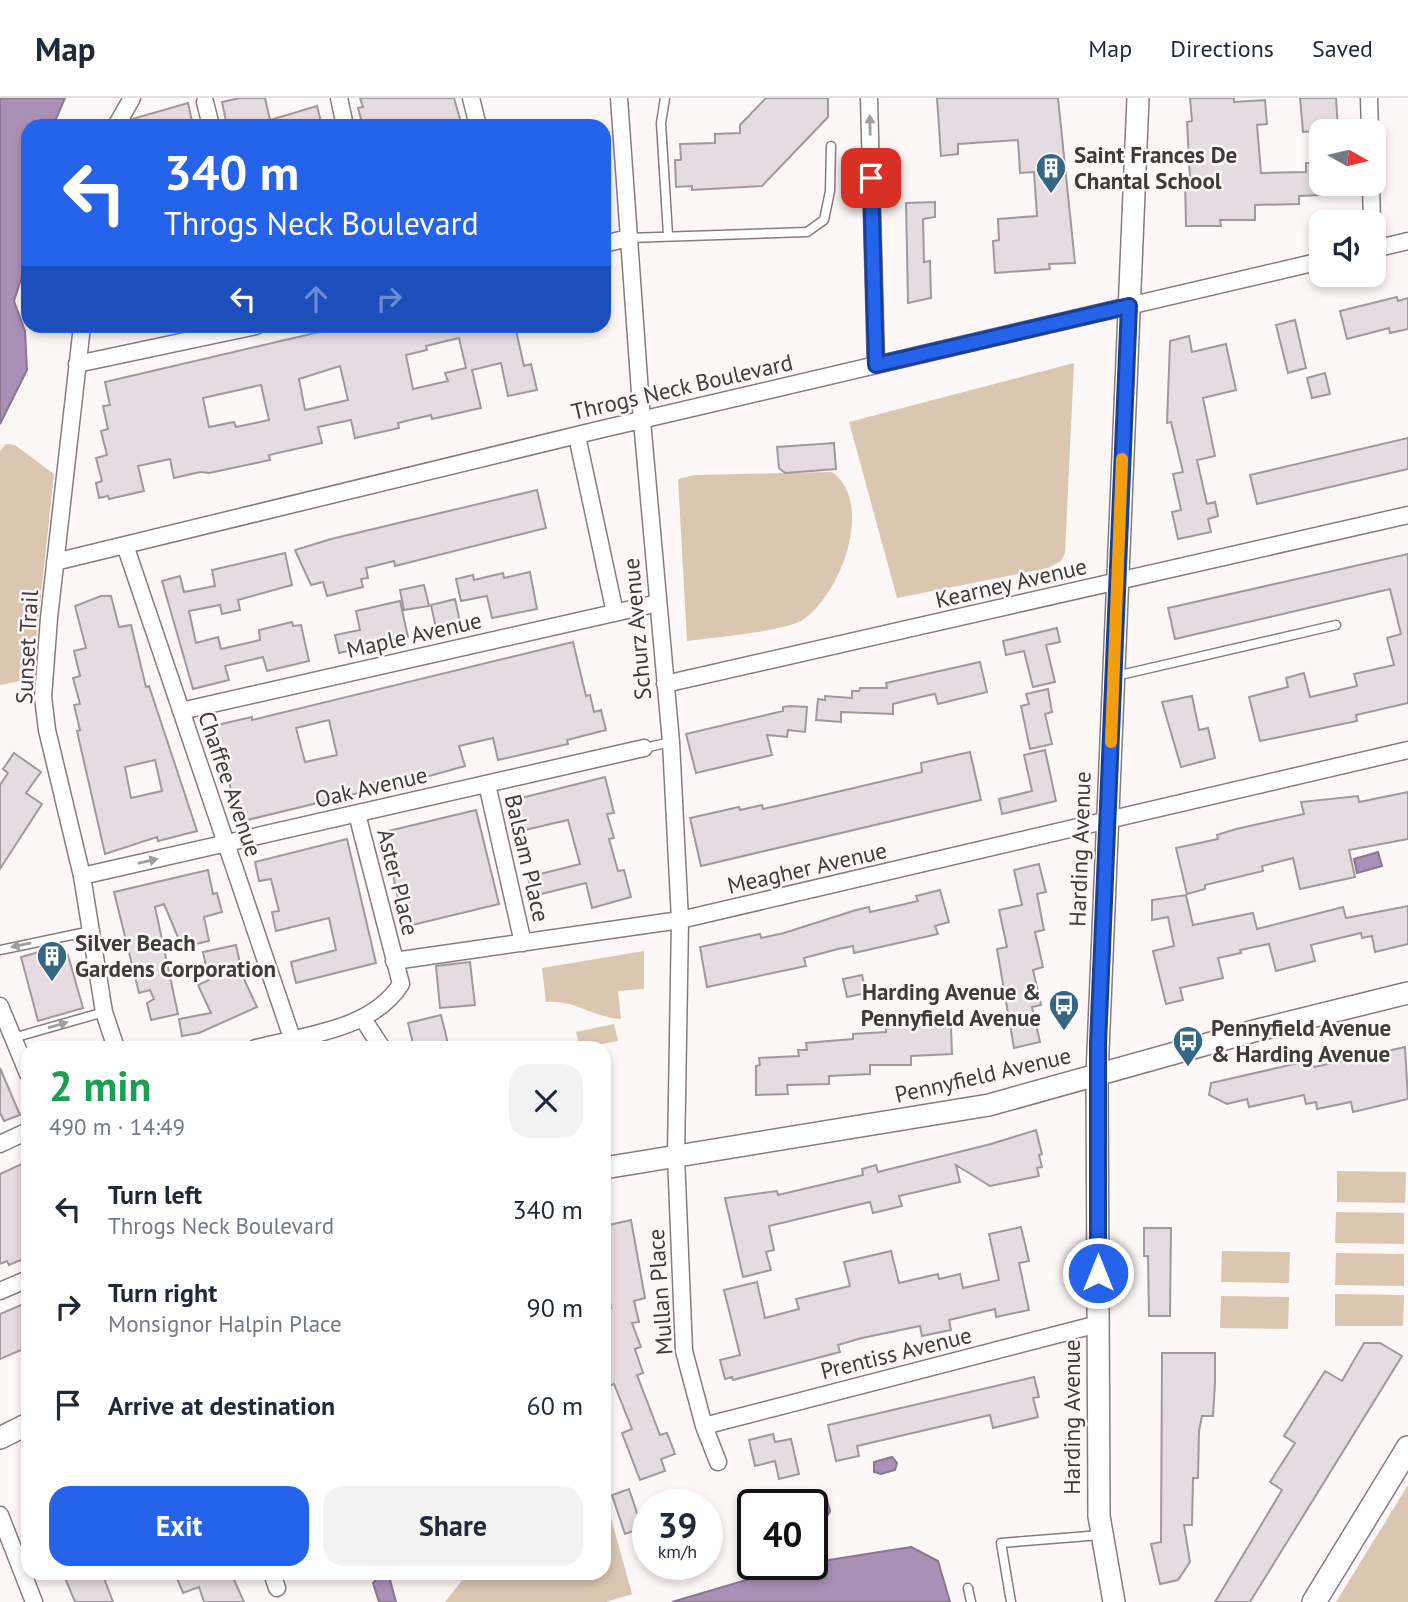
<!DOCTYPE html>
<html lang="en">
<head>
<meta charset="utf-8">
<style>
	body { margin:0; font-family:"PT Sans",sans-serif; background:#f2f2f3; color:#1f2937; height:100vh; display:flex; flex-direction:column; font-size:26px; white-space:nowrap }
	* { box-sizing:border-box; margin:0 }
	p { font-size:23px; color:#747a83 }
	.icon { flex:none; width:38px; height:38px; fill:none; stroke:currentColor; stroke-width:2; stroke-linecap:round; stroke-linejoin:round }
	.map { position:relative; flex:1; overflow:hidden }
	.side { position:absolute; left:21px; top:943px; width:590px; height:539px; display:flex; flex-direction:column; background:#fff; border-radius:21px; box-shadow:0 4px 10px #0003 }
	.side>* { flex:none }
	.hud { position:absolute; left:21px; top:21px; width:590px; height:214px; border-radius:21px; box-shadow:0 4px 10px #0003; background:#2563eb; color:#fff; overflow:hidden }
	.needle { width:46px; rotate:98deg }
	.fabs { position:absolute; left:1309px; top:21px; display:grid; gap:14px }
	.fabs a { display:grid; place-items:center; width:77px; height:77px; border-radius:14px; background:#fff; box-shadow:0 4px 10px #0003; font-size:35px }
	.speed { position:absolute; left:632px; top:1391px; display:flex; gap:14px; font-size:35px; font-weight:700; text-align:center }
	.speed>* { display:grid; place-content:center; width:91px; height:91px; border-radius:50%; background:#fff; box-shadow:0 4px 10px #0003; line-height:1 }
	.speed small { font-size:18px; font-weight:400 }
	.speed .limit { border:4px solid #111; border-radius:10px; background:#fff; color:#111 }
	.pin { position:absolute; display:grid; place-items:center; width:60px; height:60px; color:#fff; margin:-30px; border-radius:14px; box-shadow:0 4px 10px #0006 }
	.me { position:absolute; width:77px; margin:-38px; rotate:0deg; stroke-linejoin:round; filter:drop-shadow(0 0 5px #0008) }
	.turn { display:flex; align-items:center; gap:24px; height:147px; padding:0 28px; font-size:32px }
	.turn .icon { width:91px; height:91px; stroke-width:2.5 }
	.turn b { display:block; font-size:49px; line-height:60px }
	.lanes { display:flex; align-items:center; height:66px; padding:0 28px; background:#0003; justify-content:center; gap:35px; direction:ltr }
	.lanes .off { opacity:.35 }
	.round { display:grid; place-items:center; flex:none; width:74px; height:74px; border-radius:21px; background:#f2f2f3 }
	.headline { display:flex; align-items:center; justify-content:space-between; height:119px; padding:0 28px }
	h1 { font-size:42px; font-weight:700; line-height:52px; color:#1e9e55 }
	.cta { display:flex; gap:14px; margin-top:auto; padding:14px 28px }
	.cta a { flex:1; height:80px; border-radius:21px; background:#2563eb; color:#fff; font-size:28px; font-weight:700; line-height:80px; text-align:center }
	.cta a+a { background:#f2f2f3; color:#1f2937 }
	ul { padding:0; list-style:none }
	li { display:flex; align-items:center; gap:21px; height:98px; padding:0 28px }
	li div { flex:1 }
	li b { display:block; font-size:26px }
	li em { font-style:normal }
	header { display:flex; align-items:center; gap:42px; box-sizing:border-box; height:98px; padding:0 35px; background:#fff; border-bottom:2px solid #e0e1e3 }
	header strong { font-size:33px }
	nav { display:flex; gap:38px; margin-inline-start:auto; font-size:24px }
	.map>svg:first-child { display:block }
</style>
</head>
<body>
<header>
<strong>Map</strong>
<nav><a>Map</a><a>Directions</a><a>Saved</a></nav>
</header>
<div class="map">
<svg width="1408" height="1504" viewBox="0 0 1408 1504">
	<rect width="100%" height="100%" fill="#fef7f8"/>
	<!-- green -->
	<path fill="#dbc6b1" d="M1074,265L1065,455L1061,463L1048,470L897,500L849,324Z
		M6,346L15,347L54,376L32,581L0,587V353Z
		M832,374C875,405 841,495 804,521C785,534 713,539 687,543L678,381L695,377Z
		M644,853V891L618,893L621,921C591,919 576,902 546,904L542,870Z
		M614,926L618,943L580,950L576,934Z
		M1337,1073L1406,1074L1405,1105L1337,1104Z
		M1336,1114L1404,1115V1146L1335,1145Z
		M1222,1153L1290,1154L1289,1185L1221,1184Z
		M1336,1155L1404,1156V1188L1335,1187Z
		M1335,1196L1404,1197L1403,1228H1335Z
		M1221,1198L1289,1199L1288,1231L1220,1230Z
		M1408,1387V1504H1336Z
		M608,1409L632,1496L606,1504H445L468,1475H604V1410Z"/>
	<!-- water -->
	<path fill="#aa90b5" stroke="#8a7690" stroke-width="2" d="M0,0H65L53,28H28L25,168L14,203L25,233L27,272L0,326Z
		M1378,754L1382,768L1357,775L1354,761Z
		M892,1359L897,1365L895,1372L881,1376L874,1374V1364Z
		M821,1399L827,1402L830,1413C827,1421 820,1424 812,1420V1407H807L814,1400Z
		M911,1449L938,1463L950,1504H672L797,1467Z
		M380,1477L390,1482L396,1504H379L373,1485Z"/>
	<!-- building -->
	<path fill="#e5dbe0" stroke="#a1989d" stroke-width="2" fill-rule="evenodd" d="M240,0H265L270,22L317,8L322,28H227L222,4Z
		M360,0H454L462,28H363L358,10L363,9Z
		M766,0H828V19L762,88L692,92V88L676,89L675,62H681L680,46L715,45V36L740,35V27Z
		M937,0H1058L1075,165L1049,166L1050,171L995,175L993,143L999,142L998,121L1037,118L1034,74L1020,75L1018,42L958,46V56L941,58Z
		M1190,0H1234V4L1265,2L1267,26L1257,27L1261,75L1306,74V65H1321V97L1299,98V106L1255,107V122H1220L1221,128H1186L1185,81H1190L1187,24L1192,23Z
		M1300,0H1336L1338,31L1303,34Z
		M188,5L193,28H129L132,21Z
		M935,104V119L923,121L924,164L930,163L931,200L908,205L906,105Z
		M1397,199L1398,203L1408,200V231L1390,235L1389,230L1347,241L1340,213Z
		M1295,222L1306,270L1288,275L1276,227Z
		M345,228H515L524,268L531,266L537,292L508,298L501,265L472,272L481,310L432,321L431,317L398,325L399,330L355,340L351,322L318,329L322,345L269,357L270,362L209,375L200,374L174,380L170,361L138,368L144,393L109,401L108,398L99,400L96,385L102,383L96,360L107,357L101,333L108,331L103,308L110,307L105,284ZM459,240L466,270L445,275L448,283L413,291L406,257L427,252L426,248ZM340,268L348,302L305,312L299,281ZM261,287L269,322L236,329L234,324L209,329L203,300Z
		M1189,238L1192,254L1226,246L1236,292L1203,300L1215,358L1197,362L1207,406L1215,404L1218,418L1208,421L1211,434L1178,441L1172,414L1181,412L1173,376L1183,374L1171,324L1167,325L1170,243Z
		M1325,275L1330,296L1312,300L1307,280Z
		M1408,340V371L1257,406L1250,377Z
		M834,345L836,371L785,375L779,370L777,349Z
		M537,392L546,430L395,468L394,463L366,470L368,480L361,481L363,489L327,498L323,484L311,487L295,452L331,441Z
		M285,455L292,487L238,502L240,512L222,516L220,507L189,513L196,545L218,539L221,551L260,542L259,532L292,524L293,528L301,527L309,563L267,573L263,559L225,568L229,582L193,591L162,483L180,478L184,494L215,488L212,472Z
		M1408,456V605L1356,617L1357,623L1260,643L1249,599L1288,589L1286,580L1304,575L1310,599L1357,588L1354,576L1394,567L1387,540L1401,536L1390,491L1175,541L1168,510Z
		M530,474L537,511L492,520L487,498L461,503L456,481L473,477L474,482L503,475L504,480Z
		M424,487L429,508L404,512L400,492Z
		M101,498H111L119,529L131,527L146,589L149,588L197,733L158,743L157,739L105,756L77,633L80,632L74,607L80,606L73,580L80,578L74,553L86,550L75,508ZM155,662L162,693L131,700L125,669Z
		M455,501L460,524L436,530L431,507Z
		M400,503L408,539L339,555L335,537L360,532L356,513Z
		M1057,530L1060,544L1046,547L1055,584L1033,589L1024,553L1006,557L1003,543Z
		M573,544L586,598L590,597L594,614L601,612L606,632L567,642L568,646L498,662L493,640L459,648L465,668L397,687L395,680L361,687L363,694L239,724L226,672L224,673L217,647L213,648L208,629L252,619V622ZM329,622L337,657L305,664L296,630Z
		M980,564L987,594L938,606L935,596L925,598L893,606V616L841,614V624L816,622L818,601L825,602V598L852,600V593H859L860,590H887L886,585Z
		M1048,591L1052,614L1045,616L1052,646L1030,651L1021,608L1029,606L1026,596Z
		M1192,598L1199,632L1208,630L1215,660L1181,669L1162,604Z
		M790,608L807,609L805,634L788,632L787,639L767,637L772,657L696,675L686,636L783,613V609Z
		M1045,652L1056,703L1002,716L999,701L1032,693L1024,657Z
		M970,654L981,702L701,768L690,720L739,709L740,712L762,707L763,711L794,704L922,674L921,665Z
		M14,655L41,674L26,695L42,706L0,771V687L8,675L3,671Z
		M605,679L614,715L607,716L614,740L609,741L618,773L624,772L631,799L592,810L586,785L533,798L528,779L580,766L568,722L516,734L509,703Z
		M1408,694V741L1349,752L1355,779L1300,791L1293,760L1262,768L1263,773L1205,787V791L1187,796L1176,750L1218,741L1217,737L1236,731L1304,716L1301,704L1358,698L1359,704Z
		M476,712L499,806L404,829L384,734Z
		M347,741L376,865L296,885L291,864L336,852L329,820L276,833L272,814L279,813L271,781L259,783L255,764Z
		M1039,766L1046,794L1037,796L1044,832L1035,834L1043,869L1033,872L1041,907L1032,909L1040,944L1014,950L997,851L1007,849L999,812L1022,807L1014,772Z
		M208,772L213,796L217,795L222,814L204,819L209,843L182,849L164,806L155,809L178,916L151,922L147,905L154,901L150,892L139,895L114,794Z
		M940,792L949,824L935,828L938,836L854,855L853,848L838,851L804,860L806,868L707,889L700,849L760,836L761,840L784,835L856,812L869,809L870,814L918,803L916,798Z
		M1186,797L1193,827L1253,815L1257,831L1343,809L1346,820L1408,808V846L1375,854L1372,838L1362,840L1361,835L1311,847L1315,863L1276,873L1269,846L1240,852L1241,855L1218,860L1223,880L1180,890L1183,902L1166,906L1153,853L1174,848L1168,819L1152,822V802Z
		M236,847L243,879L257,909L199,935L182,938L179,921L211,915L198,887L209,882L203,854Z
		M54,850L57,860L68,857L83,910L38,923L21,859Z
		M470,864L475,907L440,910L436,868Z
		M862,877L866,895L847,899L843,881Z
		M441,917L449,950H414L408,925Z
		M886,926H907V929L951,928L952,956L911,958V967H870V976L829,978V986L787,987L788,996L756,997V968L760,967L759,960L799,958L798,952H807L806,945L853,941V936L886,934Z
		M1405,949L1408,1001L1353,1014L1351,1004L1317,1011L1316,1004L1306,1006L1304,997L1249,1009L1247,1001L1227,1006L1209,997L1211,985L1312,962L1314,969Z
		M0,970L20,1017L4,1023L0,1015Z
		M1036,1032L1042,1056L1039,1057L1042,1069L1037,1070L1039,1078L990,1088L956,1067L960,1084L899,1098L902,1108L873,1115L870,1104L769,1128L774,1152L766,1154L771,1172L743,1179L725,1100L777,1093L778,1097L863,1077L862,1071L876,1067L878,1074L991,1046Z
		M28,1063V1159L9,1167L7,1163L0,1166V1076Z
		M631,1122L645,1200L634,1203L639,1224L632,1225L641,1249L635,1251L643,1275L637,1277L660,1337L667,1335L675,1356L661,1361L665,1373L640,1382L622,1335L632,1331L614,1286L604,1290V1211L611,1210L604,1170V1128Z
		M1021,1129L1029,1163L1019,1165L1029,1212L996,1219L995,1211L949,1222L951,1232L922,1238L920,1228L862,1240L838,1247L840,1254L733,1282L732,1279L725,1281L720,1262L740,1257L724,1192L757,1184L765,1220L799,1211L796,1201L850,1188L844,1164L891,1153L899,1185L938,1176L939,1181L960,1176L963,1190L999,1182L989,1136Z
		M1144,1130H1171L1170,1218H1149L1148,1158H1144Z
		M28,1204V1249L0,1261V1216Z
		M1364,1245H1380L1402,1258L1250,1504H1215L1282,1392L1270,1384L1295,1345L1284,1338L1325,1273L1342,1283Z
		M1162,1255H1215V1285L1213,1318H1202L1199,1333L1198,1380H1193L1192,1427H1184L1190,1464L1178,1482L1160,1486L1151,1446L1161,1444Z
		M1034,1279L1039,1299L1033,1300L1038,1319L993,1330L990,1317L857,1348L859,1358L836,1363L828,1327Z
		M773,1336L775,1344L791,1341L799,1376L779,1381L775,1363L755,1368L749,1342Z
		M629,1391L642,1430L625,1436L612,1397Z
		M63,1475H102L113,1504H75Z
		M175,1475H231L244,1504H204L199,1489L183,1495Z"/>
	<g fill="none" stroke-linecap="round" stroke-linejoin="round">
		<!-- service casing -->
		<g stroke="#877c7d" stroke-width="11">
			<path id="service" d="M665,0L661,25L668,137
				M628,140L807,134L824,122L830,93L831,48
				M1116,578L1336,527
				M644,650L671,644
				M0,852L91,833
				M13,940L104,914
				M968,1490L971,1504
				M1011,1504L1001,1445L1101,1437"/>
		</g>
		<!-- minor casing -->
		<g stroke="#877c7d" stroke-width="19">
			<path id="minor" d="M339,0L345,28
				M471,0L478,28
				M619,0L642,323L671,644L680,822L676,1058L684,1253L704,1328L718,1364
				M869,0L876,267
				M1369,0L1370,33
				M205,4L211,28
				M116,28L132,0
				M1371,86L1372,124
				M604,146L628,140
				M1374,151L1408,143
				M82,228L49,520L43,599L47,632L82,778L104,914L116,950
				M77,266L256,228
				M577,338L615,515
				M125,447L292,940
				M55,464L598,332L1321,163
				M665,586L1408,417
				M181,613L658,505
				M487,686L523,845
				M82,778L644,650
				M394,863L680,822L1408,652
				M0,908L28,976
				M363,921L382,950
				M256,950C305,937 372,932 401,886L357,716
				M0,1046L28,1033
				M0,1193L28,1181
				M704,1328L1098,1226
				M0,1417L34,1504
				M272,1475L277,1490"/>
		</g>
		<!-- tertiary casing -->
		<g stroke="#877c7d" stroke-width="24">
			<path id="tertiary" d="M604,1070L989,1007L1254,933L1408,895
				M0,1340L28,1326
				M1114,1504L1099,1418L1097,977L1138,0"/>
		</g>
		<!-- secondary casing -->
		<g stroke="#877c7d" stroke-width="26">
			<path id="secondary" d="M1314,1504L1408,1350"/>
		</g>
		<!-- service -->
		<use href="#service" stroke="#fff" stroke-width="8"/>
		<!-- minor -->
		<use href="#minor" stroke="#fff" stroke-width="16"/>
		<!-- tertiary -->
		<use href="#tertiary" stroke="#fff" stroke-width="21"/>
		<!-- secondary -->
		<use href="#secondary" stroke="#fff" stroke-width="23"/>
	</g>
	<!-- one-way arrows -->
	<defs><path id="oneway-solid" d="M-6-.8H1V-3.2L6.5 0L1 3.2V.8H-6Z" transform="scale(1.75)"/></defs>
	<g fill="#9f9d9d">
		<use href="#oneway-solid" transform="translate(870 27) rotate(-91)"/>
		<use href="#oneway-solid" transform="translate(148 763) rotate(-13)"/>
		<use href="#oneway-solid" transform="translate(21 847) rotate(169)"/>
		<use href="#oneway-solid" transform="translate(58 927) rotate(-16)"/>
	</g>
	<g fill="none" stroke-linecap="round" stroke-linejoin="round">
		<!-- route casing -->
		<g stroke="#184099" stroke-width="18">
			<path id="route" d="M871,80L876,267L1129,208L1098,946V1175"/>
		</g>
		<!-- route -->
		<use href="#route" stroke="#2563eb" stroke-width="12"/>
		<!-- slow -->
		<path stroke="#f59e0b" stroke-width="12" d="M1111,644L1122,361"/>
	</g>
	<!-- icons -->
	<defs>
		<g id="building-pin" transform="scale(1.575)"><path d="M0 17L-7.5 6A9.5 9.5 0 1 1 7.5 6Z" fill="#336784" stroke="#fef7f8"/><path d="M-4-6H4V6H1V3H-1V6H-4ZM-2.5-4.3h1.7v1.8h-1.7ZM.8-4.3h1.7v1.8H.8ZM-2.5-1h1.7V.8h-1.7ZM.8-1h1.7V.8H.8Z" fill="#fff"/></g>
		<g id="bus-pin" transform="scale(1.575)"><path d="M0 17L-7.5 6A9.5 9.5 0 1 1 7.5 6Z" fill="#336784" stroke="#fef7f8"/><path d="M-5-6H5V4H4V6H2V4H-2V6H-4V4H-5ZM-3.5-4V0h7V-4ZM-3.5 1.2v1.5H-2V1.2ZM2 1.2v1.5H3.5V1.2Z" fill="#fff"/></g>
	</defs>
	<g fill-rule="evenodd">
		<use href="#building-pin" x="1051" y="70"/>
		<use href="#building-pin" x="52" y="858"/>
		<use href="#bus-pin" x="1064" y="907"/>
		<use href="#bus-pin" x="1188" y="943"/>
	</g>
	<g text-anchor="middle" stroke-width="5" stroke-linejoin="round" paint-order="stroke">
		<!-- poi labels -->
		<g font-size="23" font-weight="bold" fill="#3f3b3b" stroke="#fef7f8" text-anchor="start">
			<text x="1074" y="65">Saint Frances De<tspan x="1074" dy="26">Chantal School</tspan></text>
			<text x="75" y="853">Silver Beach<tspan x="75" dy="26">Gardens Corporation</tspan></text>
			<text x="1041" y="902" text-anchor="end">Harding Avenue &amp;<tspan x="1041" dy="26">Pennyfield Avenue</tspan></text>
			<text x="1211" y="938">Pennyfield Avenue<tspan x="1211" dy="26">&amp; Harding Avenue</tspan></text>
		</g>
		<!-- street labels -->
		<g font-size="23" fill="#3f3b3b" stroke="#fef7f8">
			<text transform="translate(682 289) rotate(-13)" y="8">Throgs Neck Boulevard</text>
			<text transform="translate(1011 485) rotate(-13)" y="8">Kearney Avenue</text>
			<text transform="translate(637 531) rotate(-95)" y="8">Schurz Avenue</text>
			<text transform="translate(414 537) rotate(-13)" y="8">Maple Avenue</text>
			<text transform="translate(27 549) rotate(-87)" y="8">Sunset Trail</text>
			<text transform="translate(230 686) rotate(71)" y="8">Chaffee Avenue</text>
			<text transform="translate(371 689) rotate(-13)" y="8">Oak Avenue</text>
			<text transform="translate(1080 751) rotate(-88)" y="8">Harding Avenue</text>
			<text transform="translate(527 760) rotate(77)" y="8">Balsam Place</text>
			<text transform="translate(807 770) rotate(-13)" y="8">Meagher Avenue</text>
			<text transform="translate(398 784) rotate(76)" y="8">Aster Place</text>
			<text transform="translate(983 977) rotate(-13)" y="8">Pennyfield Avenue</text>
			<text transform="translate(660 1194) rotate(-94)" y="8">Mullan Place</text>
			<text transform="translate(896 1255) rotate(-14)" y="8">Prentiss Avenue</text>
			<text transform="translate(1072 1319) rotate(-90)" y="8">Harding Avenue</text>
		</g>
	</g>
</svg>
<div class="fabs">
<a><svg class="needle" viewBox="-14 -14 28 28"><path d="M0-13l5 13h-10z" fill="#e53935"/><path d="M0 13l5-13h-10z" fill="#747a83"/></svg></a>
<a><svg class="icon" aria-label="sound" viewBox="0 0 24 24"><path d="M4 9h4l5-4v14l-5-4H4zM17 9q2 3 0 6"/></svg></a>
</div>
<div class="speed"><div>39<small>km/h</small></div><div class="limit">40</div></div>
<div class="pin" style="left:871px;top:80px;background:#d93025"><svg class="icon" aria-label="arrive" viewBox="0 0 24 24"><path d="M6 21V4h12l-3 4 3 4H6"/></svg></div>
<svg class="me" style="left:1098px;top:1175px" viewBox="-20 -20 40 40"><circle r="17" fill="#2563eb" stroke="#fff" stroke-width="3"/><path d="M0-11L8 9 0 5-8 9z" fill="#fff"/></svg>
<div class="hud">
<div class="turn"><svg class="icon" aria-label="left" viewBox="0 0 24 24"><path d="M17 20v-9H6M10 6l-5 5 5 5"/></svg><div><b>340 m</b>Throgs Neck Boulevard</div></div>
<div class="lanes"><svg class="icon" aria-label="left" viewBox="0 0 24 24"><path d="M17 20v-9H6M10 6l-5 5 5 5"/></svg><svg class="icon off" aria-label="ahead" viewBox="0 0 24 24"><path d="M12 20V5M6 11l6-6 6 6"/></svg><svg class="icon off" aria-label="right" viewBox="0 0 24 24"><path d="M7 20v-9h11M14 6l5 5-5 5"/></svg></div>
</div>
<section class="side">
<div class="headline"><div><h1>2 min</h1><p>490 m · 14:49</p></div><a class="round"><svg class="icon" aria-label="close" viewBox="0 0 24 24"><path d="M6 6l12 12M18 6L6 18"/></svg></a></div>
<ul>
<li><svg class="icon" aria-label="left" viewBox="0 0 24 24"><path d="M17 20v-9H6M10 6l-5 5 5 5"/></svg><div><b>Turn left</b><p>Throgs Neck Boulevard</p></div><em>340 m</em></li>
<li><svg class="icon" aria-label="right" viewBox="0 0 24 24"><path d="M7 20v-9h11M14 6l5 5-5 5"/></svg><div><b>Turn right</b><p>Monsignor Halpin Place</p></div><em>90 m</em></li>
<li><svg class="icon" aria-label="arrive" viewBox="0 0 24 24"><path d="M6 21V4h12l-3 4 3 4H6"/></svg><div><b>Arrive at destination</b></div><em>60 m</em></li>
</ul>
<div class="cta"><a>Exit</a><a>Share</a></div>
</section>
</div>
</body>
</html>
